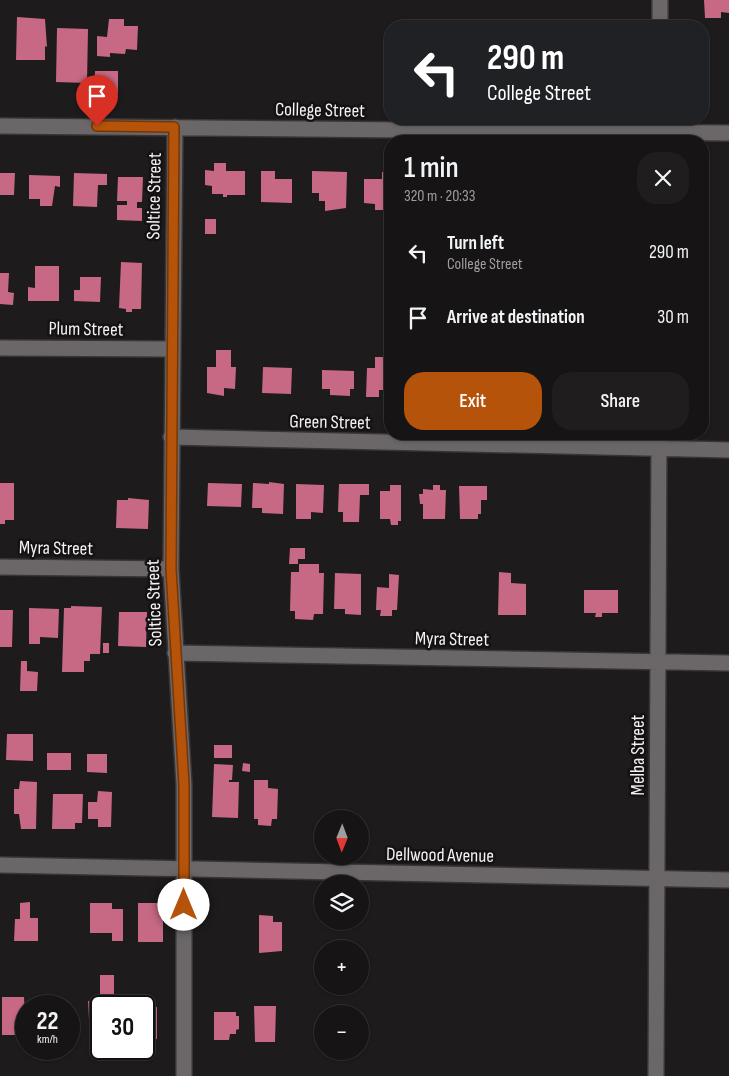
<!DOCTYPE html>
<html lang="en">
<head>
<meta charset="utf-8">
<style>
	body { margin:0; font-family:"Sofia Sans Condensed",sans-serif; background:#1f1d1e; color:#f1f3f6; height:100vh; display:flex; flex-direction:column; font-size:19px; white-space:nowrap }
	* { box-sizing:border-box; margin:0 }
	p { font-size:16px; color:#9e9ea0 }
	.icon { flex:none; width:28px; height:28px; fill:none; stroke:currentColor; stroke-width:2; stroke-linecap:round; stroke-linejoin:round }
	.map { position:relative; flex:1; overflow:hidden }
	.sheet { position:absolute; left:384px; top:135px; width:325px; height:305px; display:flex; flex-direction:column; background:#161415; border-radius:20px; box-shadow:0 1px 4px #0004,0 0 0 1px #353334 }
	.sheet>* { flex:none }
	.hud { position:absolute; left:384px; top:20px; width:325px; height:105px; border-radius:20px; box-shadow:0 1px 4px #0004,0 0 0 1px #353334; background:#202124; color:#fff; overflow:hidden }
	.needle { width:32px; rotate:181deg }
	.tools { position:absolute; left:314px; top:810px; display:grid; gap:10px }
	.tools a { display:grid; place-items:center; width:55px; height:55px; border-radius:50%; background:#161415; box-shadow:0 1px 4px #0004,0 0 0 1px #353334; font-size:25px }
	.speed { position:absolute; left:15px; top:995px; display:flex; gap:10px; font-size:25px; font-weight:700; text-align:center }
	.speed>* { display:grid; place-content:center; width:65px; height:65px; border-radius:50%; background:#161415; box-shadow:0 1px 4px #0004,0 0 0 1px #353334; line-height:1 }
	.speed small { font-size:12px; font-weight:400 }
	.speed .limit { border:2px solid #111; border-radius:8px; background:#fff; color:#111 }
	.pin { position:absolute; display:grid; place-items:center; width:42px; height:42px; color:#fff; margin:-51px -21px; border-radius:50% 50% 50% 0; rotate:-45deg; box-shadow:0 0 5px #0007 }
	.pin .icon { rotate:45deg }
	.me { position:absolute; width:55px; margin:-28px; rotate:0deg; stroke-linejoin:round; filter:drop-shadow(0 0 4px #0008) }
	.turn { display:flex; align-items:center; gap:18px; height:105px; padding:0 20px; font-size:22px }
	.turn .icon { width:65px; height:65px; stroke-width:2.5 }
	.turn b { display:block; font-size:35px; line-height:42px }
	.round { display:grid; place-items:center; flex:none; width:52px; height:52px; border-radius:20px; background:#1f1d1e }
	.headline { display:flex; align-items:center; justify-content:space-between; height:85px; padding:0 20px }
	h1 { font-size:30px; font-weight:600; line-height:38px }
	.action { display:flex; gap:10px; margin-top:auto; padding:10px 20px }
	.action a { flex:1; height:58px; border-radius:20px; background:#b45309; color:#fff; font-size:20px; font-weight:600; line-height:58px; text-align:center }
	.action a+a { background:#1f1d1e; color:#f1f3f6 }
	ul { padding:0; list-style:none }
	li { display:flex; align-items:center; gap:15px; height:65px; padding:0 20px }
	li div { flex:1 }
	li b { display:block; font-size:19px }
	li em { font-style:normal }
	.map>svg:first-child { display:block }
</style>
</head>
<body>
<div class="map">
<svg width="729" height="1076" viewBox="0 0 729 1076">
	<rect width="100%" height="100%" fill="#1e1b1c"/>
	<!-- building -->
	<path fill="#c76984" d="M704,0H729V13L721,12V18H705Z
		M17,17L45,19L47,47L45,46V60H16Z
		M109,19H124V26H138L137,50L126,49L125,54L110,53V57L97,56V36L107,37Z
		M57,28L88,29L87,83L56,82Z
		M702,50H710V91H702Z
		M95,71H118V93H94Z
		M214,163H226V171H245V195H227V197H223V194H212V186L205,185V170L214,171Z
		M261,171H275V179H292V203L261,202Z
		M312,171L347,172L346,208L325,211V201H319V193H312Z
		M382,172L390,173V204H388V210H375V204L364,203V179H382Z
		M0,173H15L14,195H0Z
		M74,173L107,174V185H98L97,207L73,206Z
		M29,175L60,176V187L55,186L52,206H40V199H29Z
		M118,177H143L142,202H137V208H142V221L117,220V205H127V201H117Z
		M205,219H216V234H205Z
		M383,227H390V240H383Z
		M121,262L142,263L141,309H132V312H126V309L119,308Z
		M35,266H59V301H28V287L35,288Z
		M0,273H9L8,292L14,293L13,305L0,304Z
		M80,277H101L100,302L74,301V290H80Z
		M216,350H231V367H236L235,389L224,388V396L207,393V367H216Z
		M375,357H383V368H390V390H379V397H366L367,368H375Z
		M263,367L292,368L291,394L262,393Z
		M322,370L354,371V389H350V396L330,395V389H322Z
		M269,482L284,484L283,514L262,513V508H252L253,483L269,484Z
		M0,483H14V520H5V524H0Z
		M208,483L242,484L241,507L207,506Z
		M296,484L324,485L323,513L311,512V519H296Z
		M339,484H369V495H360L359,522H343V512H338Z
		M390,485H401V521H398V525H391L390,519H380V491H390Z
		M433,485H440V490H446L445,519H423V504H420L419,494H423V489L433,490Z
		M459,486H487V500H481V514H478V519H460Z
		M128,498L149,500L148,529L116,528L117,500H128Z
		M290,548H305V559H298V564H289Z
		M299,564H319V573H324L323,614H314L313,620L295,619V611H290L291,572H299Z
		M499,572L511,573V583L526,584V615H498Z
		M335,573L361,574V615L345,614V609H334Z
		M389,574L399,575L397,610H392V616H380L381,610H376L377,587L389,588Z
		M584,590H618V613H602V617H595L596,613H584Z
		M71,606L102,607L100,654H90V661H84V672H62L64,608H71Z
		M29,608L59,609L58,638L40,637V644H29Z
		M0,610H13L12,647H0Z
		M119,612H147L146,647L118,646Z
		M103,643H109V653H103Z
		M21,661H27V671L38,672L37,691H20Z
		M7,734H33V761L6,760Z
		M214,745H232V758H214Z
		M47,753H71V770H47Z
		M87,754H107V773L87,772Z
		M243,763L250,764V772L242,771Z
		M214,764L233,765L232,780H229V782H239L238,818L212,817Z
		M254,780H268V788L278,789L277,819H272L271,826L258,825V819H254Z
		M20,781L37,782L36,829H21L19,814H14V789H19Z
		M98,791L112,792L111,827H98V819H88V802H97Z
		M53,794H83L82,823H75V829H52Z
		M30,902V918H38V941H14L15,919H20V903Z
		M90,903H112V909H123V941H112V933H90Z
		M138,903H160L161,910H163V942H138Z
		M259,915L273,916V922H282V951L259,953Z
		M100,975H114V995L125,996V1006H108V997H100Z
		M2,997H24L26,1035H2Z
		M88,1001H104V1006H101V1042H98V1038H90Z
		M254,1006H276L275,1042H255Z
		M144,1007H157V1039H144Z
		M214,1012H236V1016H239V1029L236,1030V1034H230L229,1040H214Z
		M69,1015H74V1038H69Z"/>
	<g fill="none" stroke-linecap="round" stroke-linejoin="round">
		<!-- minor casing -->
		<g stroke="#373536" stroke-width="18">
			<path id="minor" d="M660,26V0
				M0,126L729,133
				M175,127L171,569L184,785V1076
				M659,141V119
				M0,348L171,349
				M171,437L729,450
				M0,567L171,569
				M175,653L729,663
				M0,865L729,880
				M656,1076L659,434"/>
		</g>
		<!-- minor -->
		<use href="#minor" stroke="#6b6768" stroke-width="15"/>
	</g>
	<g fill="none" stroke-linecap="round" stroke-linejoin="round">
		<!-- route casing -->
		<g stroke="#753606" stroke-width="12">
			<path id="route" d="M97,126L174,127L171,569L184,785V905"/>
		</g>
		<!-- route -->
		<use href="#route" stroke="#b45309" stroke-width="9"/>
	</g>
	<g text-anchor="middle" stroke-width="5" stroke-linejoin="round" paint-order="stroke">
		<!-- street labels -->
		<g font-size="19" fill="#f4f2f2" stroke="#151213">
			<text transform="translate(320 109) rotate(1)" y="7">College Street</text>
			<text transform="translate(153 196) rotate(-89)" y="7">Soltice Street</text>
			<text transform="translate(86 328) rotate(1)" y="7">Plum Street</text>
			<text transform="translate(330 421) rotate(1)" y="7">Green Street</text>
			<text transform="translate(56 547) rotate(1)" y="7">Myra Street</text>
			<text transform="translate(153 603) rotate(-92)" y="7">Soltice Street</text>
			<text transform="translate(452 638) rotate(1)" y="7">Myra Street</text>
			<text transform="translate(637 755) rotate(-90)" y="7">Melba Street</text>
			<text transform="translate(440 854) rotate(1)" y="7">Dellwood Avenue</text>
		</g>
	</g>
</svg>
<div class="tools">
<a><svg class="needle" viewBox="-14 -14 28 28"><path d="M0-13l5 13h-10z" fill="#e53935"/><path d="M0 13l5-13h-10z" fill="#9e9ea0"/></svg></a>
<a><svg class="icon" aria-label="layers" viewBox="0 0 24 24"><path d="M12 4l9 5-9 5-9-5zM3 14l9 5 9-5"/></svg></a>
<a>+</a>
<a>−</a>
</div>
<div class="speed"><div>22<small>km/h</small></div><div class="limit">30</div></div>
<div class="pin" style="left:97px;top:126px;background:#d93025"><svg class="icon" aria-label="arrive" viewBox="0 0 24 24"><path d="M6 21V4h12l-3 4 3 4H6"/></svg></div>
<svg class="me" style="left:184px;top:905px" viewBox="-20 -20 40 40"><circle r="19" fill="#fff"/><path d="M0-13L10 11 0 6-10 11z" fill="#b45309"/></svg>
<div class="hud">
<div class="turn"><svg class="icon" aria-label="left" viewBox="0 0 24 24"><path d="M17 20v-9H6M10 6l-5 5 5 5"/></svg><div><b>290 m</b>College Street</div></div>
</div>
<section class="sheet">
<div class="headline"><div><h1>1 min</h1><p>320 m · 20:33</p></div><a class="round"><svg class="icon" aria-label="close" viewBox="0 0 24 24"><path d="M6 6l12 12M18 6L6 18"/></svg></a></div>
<ul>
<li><svg class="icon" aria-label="left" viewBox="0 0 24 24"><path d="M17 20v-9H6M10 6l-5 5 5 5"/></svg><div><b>Turn left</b><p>College Street</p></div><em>290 m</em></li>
<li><svg class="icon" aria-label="arrive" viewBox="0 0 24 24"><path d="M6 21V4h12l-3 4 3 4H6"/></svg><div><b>Arrive at destination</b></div><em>30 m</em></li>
</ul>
<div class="action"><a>Exit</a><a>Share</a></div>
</section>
</div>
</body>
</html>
